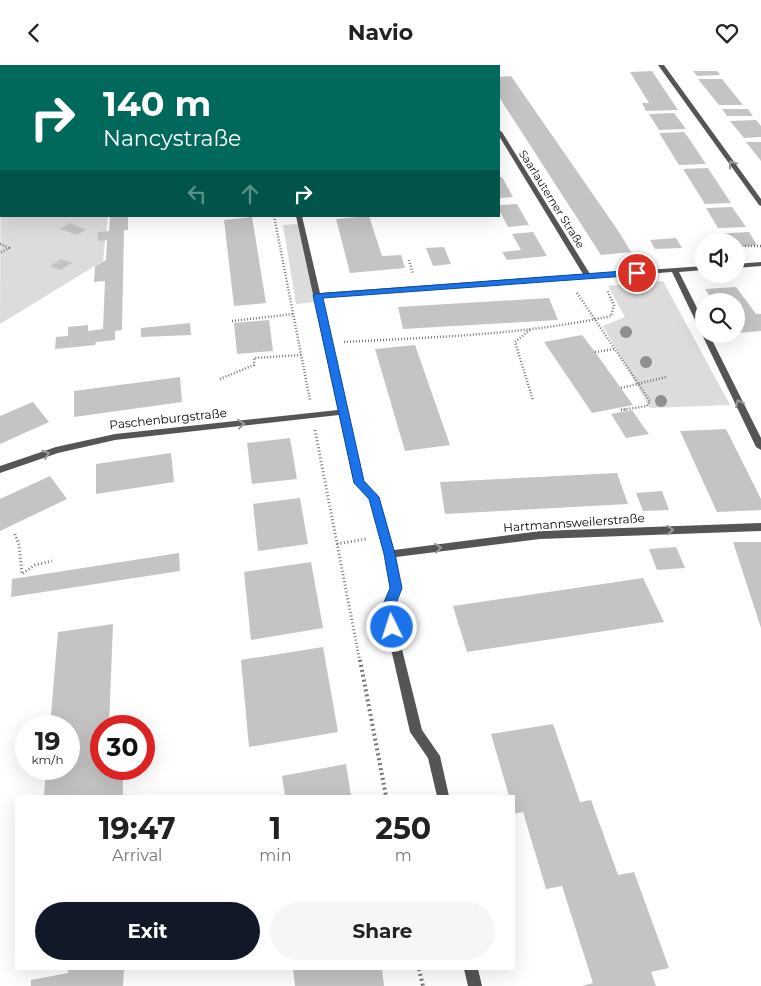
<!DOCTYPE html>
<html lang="en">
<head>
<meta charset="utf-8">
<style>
	body { margin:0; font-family:Montserrat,sans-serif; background:#f6f6f6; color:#222; height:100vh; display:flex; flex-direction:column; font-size:19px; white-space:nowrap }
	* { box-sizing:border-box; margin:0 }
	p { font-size:16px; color:#767676 }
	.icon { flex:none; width:28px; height:28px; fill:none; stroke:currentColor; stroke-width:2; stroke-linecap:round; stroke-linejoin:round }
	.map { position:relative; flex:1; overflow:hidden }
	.details { position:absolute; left:15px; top:730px; width:500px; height:175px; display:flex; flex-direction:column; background:#fff; border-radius:0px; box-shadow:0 5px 20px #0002 }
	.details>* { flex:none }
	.hud { position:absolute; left:0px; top:0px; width:500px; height:152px; box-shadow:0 5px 20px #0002; background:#00695c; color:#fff; overflow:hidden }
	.controls { position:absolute; left:695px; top:168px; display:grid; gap:10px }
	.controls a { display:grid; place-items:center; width:50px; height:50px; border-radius:50%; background:#fff; box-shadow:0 5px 20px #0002; font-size:25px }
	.speed { position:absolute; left:15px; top:650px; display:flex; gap:10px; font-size:25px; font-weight:700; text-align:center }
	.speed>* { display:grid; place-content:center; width:65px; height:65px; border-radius:50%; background:#fff; box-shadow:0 5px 20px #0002; line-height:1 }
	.speed small { font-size:12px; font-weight:400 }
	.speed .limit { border:8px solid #d22; background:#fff; color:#111 }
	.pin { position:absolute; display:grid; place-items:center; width:42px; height:42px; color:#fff; margin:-21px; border:2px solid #fff; border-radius:50%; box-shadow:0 1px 5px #0007 }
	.me { position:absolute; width:55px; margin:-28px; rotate:356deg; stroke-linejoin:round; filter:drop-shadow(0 0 4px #0008) }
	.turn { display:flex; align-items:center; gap:18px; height:105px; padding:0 20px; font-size:22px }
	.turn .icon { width:65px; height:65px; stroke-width:2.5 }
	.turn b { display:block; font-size:35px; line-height:42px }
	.lanes { display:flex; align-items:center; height:48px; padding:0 20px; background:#0003; justify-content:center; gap:25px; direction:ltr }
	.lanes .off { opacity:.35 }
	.eta { display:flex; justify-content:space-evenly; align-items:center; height:85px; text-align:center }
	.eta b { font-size:30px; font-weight:700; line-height:35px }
	.button { display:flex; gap:10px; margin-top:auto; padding:10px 20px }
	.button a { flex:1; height:58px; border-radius:30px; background:#111827; color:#fff; font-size:20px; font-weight:700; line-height:58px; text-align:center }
	.button a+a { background:#f6f6f6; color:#222 }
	header { display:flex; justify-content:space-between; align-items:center; height:65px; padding:0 20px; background:#fff; font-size:22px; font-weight:700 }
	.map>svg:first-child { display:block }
</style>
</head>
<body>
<header><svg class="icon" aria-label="back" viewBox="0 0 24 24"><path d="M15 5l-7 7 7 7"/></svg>Navio<svg class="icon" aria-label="heart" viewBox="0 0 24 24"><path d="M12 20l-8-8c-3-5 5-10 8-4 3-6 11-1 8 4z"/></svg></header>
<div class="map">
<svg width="761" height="921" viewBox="0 0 761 921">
	<rect width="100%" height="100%" fill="#fff"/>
	<!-- green -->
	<path fill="#dcdcdc" d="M1,8V151H108L103,196L0,259Z
		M298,159L316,237L296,239L283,160Z
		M663,216L730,340L650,343L603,261L625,252L608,221Z"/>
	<!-- building -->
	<path fill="#c4c4c4" d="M652,6L678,45L646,46L642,38H649L630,7Z
		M693,6H717L720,10L697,11Z
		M511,11L619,167L631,187L601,190L499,32V12Z
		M698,14H722L743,40H719Z
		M722,44H748L753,51H727Z
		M674,48L686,64L659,65L649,49Z
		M756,55L761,61V72L744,73L730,56Z
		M684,67L690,75L706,99L679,100L659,68Z
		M746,77H761V96L754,87Z
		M708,103L725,129L731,138L705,139L683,104Z
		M499,112H502L513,132L499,133Z
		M517,139L529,160L508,162L499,145V140Z
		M732,142L746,162L718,163L706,143Z
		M110,151H128V165H124L122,265L115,266V275L96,277L95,280L55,284L56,272L68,271V262L88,260V266L103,264L105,216L94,217L95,201L106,195L107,175L98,176V167L109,166Z
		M369,151L382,191L401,190L405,203L350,208L336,154Z
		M252,152L266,238L234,241L224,155Z
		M70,158L86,165L77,170L60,164Z
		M533,167L547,191L507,195L502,187L521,185L512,169Z
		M749,167L757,180L736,183V176H720L715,169Z
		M676,173L682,183L655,184L650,175Z
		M444,182L451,199L433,201L426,183Z
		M61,194L72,198L60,205L50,201Z
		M736,222L756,249H761V266L738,268L736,265V236H713L705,224Z
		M549,233L558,255L403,264L398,242Z
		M269,255L273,286L237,289L234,258Z
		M190,258L191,270L141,272V263Z
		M582,270L595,287L633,340L592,348L544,277Z
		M415,280L450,380L405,386L375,284Z
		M180,312L182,337L74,352V326Z
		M33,337L49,357L0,379V351Z
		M632,345L643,361L649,369L626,373L611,349Z
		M726,364L761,434V445L717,447L680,366Z
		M290,373L297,414L252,419L247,378Z
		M171,388L174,417L96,429V399Z
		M617,408L628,439L445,449L440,417Z
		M50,411L67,434L0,466V434Z
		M662,426L669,445L643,446L636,428Z
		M300,433L308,479L258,486L253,439Z
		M733,477H761V563Z
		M676,482L685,503L657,505L649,484Z
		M179,488L180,506L11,532L12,514Z
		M311,497L323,563L251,575L244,507Z
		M643,513L664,557L467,587L453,541Z
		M113,559L109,661H101V704H123V731H44L46,704H69V661H50L58,567Z
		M323,582L338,667L249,682L241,595Z
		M553,659L580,737L591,735L618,810L634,807L669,903L651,907L656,921H582L593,918L562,821L546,824L523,747L514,749V731H509L491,669Z
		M346,699L351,731H285L282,711Z
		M68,904H124L123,921H31V915L68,908Z
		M293,904H382L384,921H295Z"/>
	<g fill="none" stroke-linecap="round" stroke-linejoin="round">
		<!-- path-far3 -->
		<path stroke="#777" stroke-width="2" stroke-dasharray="0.5 1" stroke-linecap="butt" d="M95,0L99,1
			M76,1L78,0"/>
		<!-- path-far2 -->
		<path stroke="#777" stroke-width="2.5" stroke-dasharray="1 2" stroke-linecap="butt" d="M274,151L310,335
			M0,179L9,183L0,188
			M745,181H761
			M409,195L413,209
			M577,228L650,336L647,341L621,345
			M232,256L293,249
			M530,265L515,277L533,335
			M344,277C434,272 523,270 611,251L614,240L607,225
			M595,287L615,284
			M220,314L254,300V293L301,290
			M621,323L666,312"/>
		<!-- path-far1 -->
		<path stroke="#777" stroke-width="3" stroke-dasharray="1 2.5" stroke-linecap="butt" d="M621,345L627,344
			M315,365L360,597
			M15,469L19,480L22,509L35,500L52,496
			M337,479L366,474"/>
		<!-- path -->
		<path stroke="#777" stroke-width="4" stroke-dasharray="2 3" stroke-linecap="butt" d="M360,595L386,731
			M419,904L423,921"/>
		<!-- lane -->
		<path stroke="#555" stroke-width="10" d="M219,1L221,0
			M0,121L1,120"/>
		<!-- street -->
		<path fill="#555" fill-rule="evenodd" d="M260,0H266L267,1H261Z
			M455,0H461V1H456Z
			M658,0H664L761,134V141L759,140Z
			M499,65L502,67L590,209L704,201V205L679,207L704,257V269H709L761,373V385L756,382L672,207L321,232L363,417L379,432L394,485L540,466L761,458V466L540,474L396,492L401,523L392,544L422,665L440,691L449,731H437L428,693L410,667L382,544L391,523L385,489L370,434L354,418L339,350L115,375L58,388L0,408V401L56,382L115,369L338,345L296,151H302L320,228L583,209L499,71Z
			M761,197V201L736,203V199Z
			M464,904H478L482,921H468Z"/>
		<!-- rail -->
		<path stroke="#000" stroke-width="2.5" stroke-dasharray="4.5 1 0.5 1" stroke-linecap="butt" d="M6,1L9,0"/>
	</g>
	<!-- trees -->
	<g fill="#8f8f8f">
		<circle cx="626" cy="267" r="6"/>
		<circle cx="646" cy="297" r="6"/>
		<circle cx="661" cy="336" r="6"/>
	</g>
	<!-- one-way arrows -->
	<defs><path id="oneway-chevron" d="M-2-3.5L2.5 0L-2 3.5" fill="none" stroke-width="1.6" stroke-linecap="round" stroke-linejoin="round" transform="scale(1.25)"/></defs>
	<g stroke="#999">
		<use href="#oneway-chevron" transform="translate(732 99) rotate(-126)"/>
		<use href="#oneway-chevron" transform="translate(739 338) rotate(-116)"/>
		<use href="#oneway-chevron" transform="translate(241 359) rotate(-6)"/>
		<use href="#oneway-chevron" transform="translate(46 389) rotate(-20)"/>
		<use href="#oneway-chevron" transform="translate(670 465) rotate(-2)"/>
		<use href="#oneway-chevron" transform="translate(438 483) rotate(-7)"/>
	</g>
	<!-- route -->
	<path fill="#1a73e8" stroke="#114b97" d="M637,205L641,208L640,210L323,233L364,416L379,432L395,489L402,523L394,544L398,562L396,565L392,567L387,565L381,544L390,523L384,489L369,434L354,418L313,230L315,229Z"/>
	<g text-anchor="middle" stroke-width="4" stroke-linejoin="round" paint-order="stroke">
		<!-- far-street labels -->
		<g font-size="11" fill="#000" stroke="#fff">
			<text transform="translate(552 134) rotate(58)" y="4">Saarlauterner Straße</text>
		</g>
		<!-- street labels -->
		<g font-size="12" fill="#000" stroke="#fff">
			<text transform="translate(168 354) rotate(-6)" y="4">Paschenburgstraße</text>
			<text transform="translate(574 458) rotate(-4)" y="4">Hartmannsweilerstraße</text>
		</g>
	</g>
</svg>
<div class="controls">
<a><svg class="icon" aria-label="sound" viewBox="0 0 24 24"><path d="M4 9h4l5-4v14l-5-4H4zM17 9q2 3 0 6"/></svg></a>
<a><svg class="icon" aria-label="search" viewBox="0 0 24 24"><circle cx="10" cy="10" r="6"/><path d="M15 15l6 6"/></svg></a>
</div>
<div class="speed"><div>19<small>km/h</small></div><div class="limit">30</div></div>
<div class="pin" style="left:637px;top:208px;background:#d93025"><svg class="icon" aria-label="arrive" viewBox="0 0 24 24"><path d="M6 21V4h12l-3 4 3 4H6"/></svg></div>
<svg class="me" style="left:392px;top:562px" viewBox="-20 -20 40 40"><circle r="17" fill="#1a73e8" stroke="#fff" stroke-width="3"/><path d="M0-11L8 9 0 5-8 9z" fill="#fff"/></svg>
<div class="hud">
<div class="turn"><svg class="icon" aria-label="right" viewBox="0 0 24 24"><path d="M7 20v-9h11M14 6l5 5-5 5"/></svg><div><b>140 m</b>Nancystraße</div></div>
<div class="lanes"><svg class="icon off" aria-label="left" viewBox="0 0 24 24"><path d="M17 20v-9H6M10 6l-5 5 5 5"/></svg><svg class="icon off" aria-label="ahead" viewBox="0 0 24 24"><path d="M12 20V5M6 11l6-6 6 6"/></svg><svg class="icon" aria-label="right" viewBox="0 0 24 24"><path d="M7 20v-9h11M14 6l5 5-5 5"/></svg></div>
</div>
<section class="details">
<div class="eta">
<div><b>19:47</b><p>Arrival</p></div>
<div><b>1</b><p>min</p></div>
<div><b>250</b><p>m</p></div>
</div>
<div class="button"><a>Exit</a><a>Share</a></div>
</section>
</div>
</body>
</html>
